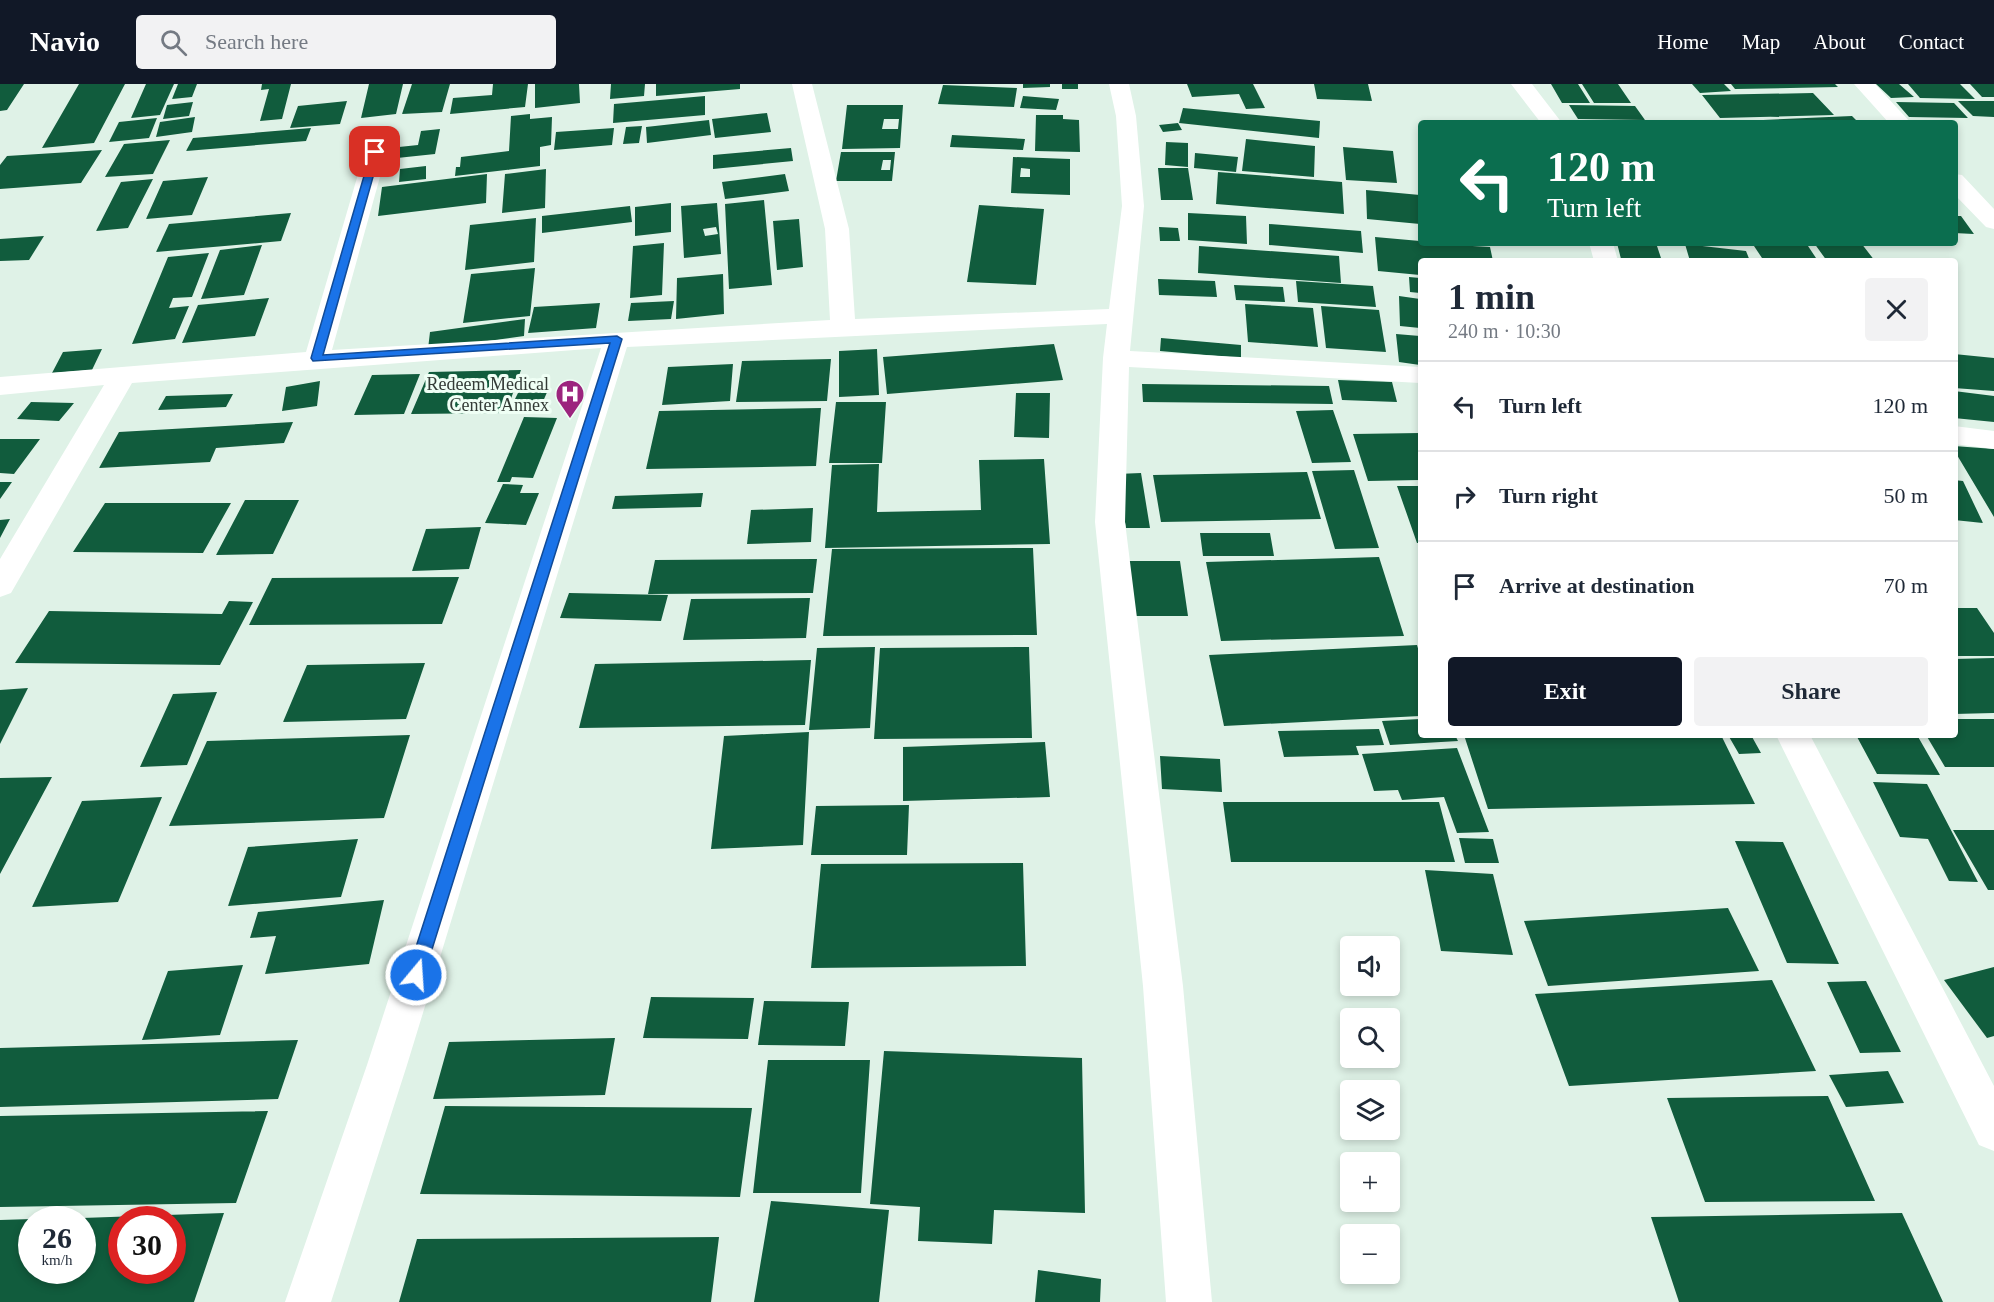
<!DOCTYPE html>
<html lang="en">
<head>
<meta charset="utf-8">
<style>
	body { margin:0; font-family:"Times New Roman",serif; background:#f2f2f3; color:#1f2937; height:100vh; display:flex; flex-direction:column; font-size:22px; white-space:nowrap }
	* { box-sizing:border-box; margin:0 }
	p { font-size:20px; color:#747a83 }
	.icon { flex:none; width:33px; height:33px; fill:none; stroke:currentColor; stroke-width:2; stroke-linecap:round; stroke-linejoin:round }
	.map { position:relative; flex:1; overflow:hidden }
	.side { position:absolute; left:1418px; top:174px; width:540px; height:480px; display:flex; flex-direction:column; background:#fff; border-radius:6px; box-shadow:0 3px 9px #0003 }
	.side>* { flex:none }
	.top-card { position:absolute; left:1418px; top:36px; width:540px; height:126px; border-radius:6px; box-shadow:0 3px 9px #0003; background:#0b6e4f; color:#fff; overflow:hidden }
	.controls { position:absolute; left:1340px; top:852px; display:grid; gap:12px }
	.controls a { display:grid; place-items:center; width:60px; height:60px; border-radius:6px; background:#fff; box-shadow:0 3px 9px #0003; font-size:30px }
	.speed { position:absolute; left:18px; top:1122px; display:flex; gap:12px; font-size:30px; font-weight:700; text-align:center }
	.speed>* { display:grid; place-content:center; width:78px; height:78px; border-radius:50%; background:#fff; box-shadow:0 3px 9px #0003; line-height:1 }
	.speed small { font-size:15px; font-weight:400 }
	.speed .limit { border:9px solid #d22; background:#fff; color:#111 }
	.pin { position:absolute; display:grid; place-items:center; width:51px; height:51px; color:#fff; margin:-26px; border-radius:12px; box-shadow:0 3px 9px #0006 }
	.me { position:absolute; width:66px; margin:-33px; rotate:18deg; stroke-linejoin:round; filter:drop-shadow(0 0 4px #0008) }
	.turn { display:flex; align-items:center; gap:21px; height:126px; padding:0 30px; font-size:27px }
	.turn .icon { width:78px; height:78px; stroke-width:2.5 }
	.turn b { display:block; font-size:42px; line-height:51px }
	.round { display:grid; place-items:center; flex:none; width:63px; height:63px; border-radius:6px; background:#f2f2f3 }
	.headline { display:flex; align-items:center; justify-content:space-between; height:102px; padding:0 30px }
	h1 { font-size:36px; font-weight:600; line-height:45px }
	.button { display:flex; gap:12px; margin-top:auto; padding:12px 30px }
	.button a { flex:1; height:69px; border-radius:6px; background:#111827; color:#fff; font-size:24px; font-weight:600; line-height:69px; text-align:center }
	.button a+a { background:#f2f2f3; color:#1f2937 }
	ul { padding:0; list-style:none }
	li { display:flex; align-items:center; gap:18px; height:90px; padding:0 30px; border-top:2px solid #e0e1e3 }
	li div { flex:1 }
	li b { display:block; font-size:22px }
	li em { font-style:normal }
	header { display:flex; align-items:center; gap:36px; box-sizing:border-box; height:84px; padding:0 30px; background:#111827; color:#fff }
	header strong { font-size:28px }
	nav { display:flex; gap:33px; margin-inline-start:auto; font-size:21px }
	.search { width:420px; height:54px; background:#f2f2f3; display:flex; align-items:center; gap:15px; box-sizing:border-box; padding:0 21px; border-radius:6px; color:#747a83; font-size:22px }
	.map>svg:first-child { display:block }
</style>
</head>
<body>
<header>
<strong>Navio</strong>
<div class="search"><svg class="icon" aria-label="search" viewBox="0 0 24 24"><circle cx="10" cy="10" r="6"/><path d="M15 15l6 6"/></svg>Search here</div>
<nav><a>Home</a><a>Map</a><a>About</a><a>Contact</a></nav>
</header>
<div class="map">
<svg width="1994" height="1218" viewBox="0 0 1994 1218">
	<rect width="100%" height="100%" fill="#dff2e7"/>
	<!-- building -->
	<path fill="#115c3d" fill-rule="evenodd" d="M0,0H24L7,26L0,27Z
		M79,0H125L94,59L42,64Z
		M146,0H174L160,31L131,34Z
		M178,0H197L192,13L172,15Z
		M262,0H291L282,35L260,37L269,5L261,6Z
		M369,0H403L396,30L361,34Z
		M412,0H450L442,28L402,30Z
		M493,0H528L525,23L450,30L453,14L492,11Z
		M535,0H579L580,19L535,24Z
		M611,0H645L644,12L610,15Z
		M656,0H740V5L656,12Z
		M1023,0H1050V3L1023,4Z
		M1062,0H1078V5H1062Z
		M1187,0H1253L1265,24L1246,25L1239,10L1192,13Z
		M1314,0H1368L1372,17L1317,15Z
		M1551,0H1578L1590,19H1562Z
		M1582,0H1618L1631,19H1594Z
		M1692,0H1724L1731,7L1700,9Z
		M1731,0H1835L1838,3L1735,5Z
		M1876,0H1899L1914,13L1891,14Z
		M1908,0H1960L1975,15L1920,14Z
		M1970,0H1994V13H1982Z
		M943,1L1017,4L1014,23L938,20Z
		M1813,9L1834,31L1720,34L1702,11Z
		M705,12V31L613,39L614,20Z
		M1023,12L1059,15L1056,26L1020,24Z
		M347,17L340,40L290,44L298,22Z
		M1958,17H1994V33L1973,32Z
		M193,18L189,32L163,35L167,21Z
		M1896,18L1954,19L1968,34L1909,33Z
		M847,21H903L900,64L842,65ZM884,35H899L898,45H882Z
		M1569,21L1635,22L1645,36L1578,35Z
		M1183,24L1320,37L1319,54L1179,39Z
		M767,29L771,48L715,54L712,35Z
		M530,30V35L552,33L551,61L540,63V82L455,92L456,83H460L461,73L509,67L511,32Z
		M1036,31H1063V35L1079,36L1080,68L1035,67Z
		M1852,32L1859,39H1741V37Z
		M195,33L192,48L156,53L160,38Z
		M157,34L149,54L109,58L119,38Z
		M709,36L711,51L647,59L646,43Z
		M1707,36L1709,39H1661V37Z
		M1178,39L1182,46L1163,48L1159,41Z
		M642,42L639,59L623,60L626,43Z
		M311,44L306,57L186,67L193,54Z
		M614,44L612,61L554,66L556,48Z
		M440,45L435,70L397,74L399,63L418,61L421,47Z
		M952,51L1025,55L1023,66L950,63Z
		M1246,55L1315,62L1314,93L1242,87Z
		M170,56L153,90L105,93L124,60Z
		M1166,58L1188,59V83L1165,81Z
		M1343,63L1393,67L1397,99L1346,96Z
		M791,64L793,77L713,85V71Z
		M102,66L81,99L0,105V81L7,72Z
		M841,68H895L892,97H836ZM883,76H891L890,86H881Z
		M1195,69L1238,73L1236,88L1194,84Z
		M1013,73L1070,75V111L1011,109ZM1021,84L1030,85V93H1020Z
		M426,82V95L399,98L400,85Z
		M1158,84H1188L1193,116H1161Z
		M546,85L545,124L502,129L505,90Z
		M1218,88L1342,98L1344,130L1216,120Z
		M487,90L486,119L378,132L382,103Z
		M785,90L789,107L725,115L722,98Z
		M208,93L192,131L146,135L163,97Z
		M153,95L128,144L96,147L121,98Z
		M1366,106L1420,111V140L1367,135Z
		M764,116L772,201L729,205L725,120Z
		M671,119V148L635,152V123Z
		M717,119L721,170L684,174L681,122ZM716,143L718,150L705,152L703,145Z
		M979,121L1044,125L1036,201L967,198Z
		M630,122L632,138L542,149V132Z
		M291,129L281,157L156,168L169,140Z
		M1188,129L1246,132L1247,160L1188,156Z
		M1954,132H1961L1974,150L1954,149Z
		M536,134L534,178L465,186L470,141Z
		M799,135L803,183L777,186L773,137Z
		M1269,140L1361,147L1363,169L1269,161Z
		M1159,143L1178,144L1180,157H1160Z
		M44,152L29,176L0,177V155Z
		M1375,153L1420,157V159L1490,163L1493,177H1420V191L1378,187Z
		M664,159L662,211L630,214L633,162Z
		M1617,159H1656L1662,177L1621,175Z
		M1752,159H1806L1818,177H1764Z
		M1814,159H1861L1875,177H1827Z
		M1685,160L1746,167L1750,177H1690Z
		M262,161L244,211L201,215L220,166Z
		M1199,162L1339,172L1341,199L1198,189Z
		M209,169L192,213L173,214L169,224L189,222L175,255L132,260L168,173Z
		M535,184L530,232L463,239L471,190Z
		M723,190L724,230L676,235L677,194Z
		M1409,193L1420,194V209L1410,208Z
		M1158,195L1215,197L1217,213L1159,211Z
		M1296,197L1373,202L1376,223L1298,218Z
		M1234,201L1283,203L1285,218L1236,216Z
		M1399,212L1420,215V244L1400,242Z
		M269,214L255,252L182,259L198,221Z
		M674,217L671,235L628,237L631,219Z
		M600,219L596,244L528,249L534,223Z
		M1245,220L1313,224L1318,263L1248,258Z
		M1321,222L1379,226L1386,268L1326,264Z
		M525,235L524,252L428,265L430,248Z
		M1396,250L1420,252V281L1399,278Z
		M1161,254L1241,261V274L1160,267Z
		M1054,260L1063,296L887,310L883,273Z
		M102,265L92,286L52,289L63,268Z
		M877,265L879,311L839,313V267Z
		M1954,270L1994,274V307L1954,304Z
		M831,275L827,317L736,318L742,277Z
		M733,280L730,317L662,321L668,283Z
		M521,286L506,329L411,330L429,288Z
		M420,290L404,330L354,331L372,291Z
		M1338,296L1392,298L1397,318L1342,316Z
		M320,297L317,322L282,327L286,303Z
		M1142,300L1329,302L1333,320L1143,318Z
		M520,305L548,306L538,329L509,327Z
		M1954,307L1994,312V338L1954,334Z
		M1016,309H1050L1049,354L1014,353Z
		M233,310L226,323L158,326L166,312Z
		M31,318L74,319L59,337L17,335Z
		M836,318H886L882,379H829Z
		M821,324L816,382L646,385L659,327Z
		M1333,326L1351,378L1312,379L1296,327Z
		M524,333L557,334L533,394L512,393L510,398H497Z
		M293,338L284,359L216,364L210,378L99,384L119,348Z
		M1420,349V396L1368,397L1353,350Z
		M0,355H40L14,390L0,389Z
		M1954,362L1994,365V433L1954,366Z
		M1044,375L1050,460L825,464L832,381L879,380L877,428L981,426L979,376Z
		M1354,386L1379,464L1335,465L1312,387Z
		M1307,388L1321,435L1161,438L1153,391Z
		M1141,389L1150,444H1126L1117,390Z
		M1954,396L1963,397L1983,439L1954,436Z
		M0,398H12L0,415Z
		M503,400L523,401L520,409H539L526,441L485,439Z
		M1397,402H1420V459H1417Z
		M703,409L701,423L612,425L615,412Z
		M245,416H299L273,470L216,471Z
		M105,419H231L203,469L73,468Z
		M813,424L811,458L747,460L751,426Z
		M10,435L0,454V436Z
		M481,443L469,485L412,487L426,445Z
		M1200,449H1270L1274,472H1203Z
		M1033,464L1037,551L823,552L832,465Z
		M1379,473L1404,552L1221,557L1206,478Z
		M817,475L813,509L648,510L655,476Z
		M1126,477H1180L1188,532H1132Z
		M459,493L442,540L249,541L272,494Z
		M569,509L668,511L661,537L560,534Z
		M810,514L806,554L683,556L691,515Z
		M229,517L253,518L220,581L15,579L49,527L222,530Z
		M1954,524H1977L1994,549V572H1954Z
		M1417,561L1420,571V632L1224,642L1209,571Z
		M875,563L870,644L809,646L817,564Z
		M1029,563L1032,654L874,655L880,564Z
		M1994,574V629L1954,630V575Z
		M811,576L805,641L579,644L595,580Z
		M425,579L406,635L283,638L307,581Z
		M28,604L0,660V606Z
		M217,608L187,681L140,683L173,610Z
		M1420,635V651H1455L1458,657L1390,661L1382,637Z
		M1954,635H1994V683H1945L1926,651H1954Z
		M1379,645L1384,661L1356,662L1359,671L1284,673L1278,647Z
		M809,648L803,761L711,765L724,652Z
		M410,651L384,734L169,742L207,657Z
		M1464,651H1721L1755,720L1488,725Z
		M1728,651H1751L1761,669L1739,670Z
		M1856,651H1917L1940,691L1877,690Z
		M1045,658L1050,713L903,717V663Z
		M1457,664L1489,748L1457,749L1444,713L1402,716L1398,706L1374,707L1362,670Z
		M1160,672L1220,675L1222,708L1162,705Z
		M52,693L0,790V694Z
		M1873,698L1927,700L1978,798L1949,797L1928,755L1900,753Z
		M162,713L118,818L32,823L82,717Z
		M1223,718H1439L1455,778H1231Z
		M909,721L907,771H811L816,722Z
		M1953,746H1994V806H1988Z
		M1459,754L1493,755L1499,779H1465Z
		M358,755L341,813L228,822L248,763Z
		M1735,757L1783,758L1839,880L1787,879Z
		M1023,779L1026,882L811,884L821,780Z
		M1425,786L1493,790L1513,871L1441,867Z
		M384,816L369,880L265,890L276,852L250,854L258,828Z
		M1728,824L1759,887L1548,902L1524,837Z
		M243,881L220,951L142,956L168,887Z
		M1994,883V952L1987,954L1944,896Z
		M1772,896L1816,987L1569,1002L1535,910Z
		M1866,897L1901,968L1860,969L1827,898Z
		M651,913L754,914L748,955L643,954Z
		M764,917L849,918L845,962L758,961Z
		M615,954L605,1011L433,1015L449,958Z
		M298,956L278,1015L0,1023V964Z
		M884,967L1082,974L1085,1129L994,1126L992,1160L918,1157L920,1123L870,1120Z
		M768,976H870L861,1109H753Z
		M1888,987L1904,1019L1846,1023L1829,991Z
		M1828,1012L1875,1117L1705,1118L1667,1014Z
		M445,1022L752,1024L740,1113L420,1110Z
		M268,1027L236,1119L0,1123V1032Z
		M771,1117L889,1126L879,1218H754Z
		M224,1129L194,1218H0V1136L32,1135V1186H82V1134ZM122,1136H172V1186H122Z
		M1902,1129L1943,1218H1679L1651,1133Z
		M719,1153L711,1218H399L417,1155Z
		M1038,1186L1101,1195L1100,1218H1035Z"/>
	<g fill="none" stroke-linecap="round" stroke-linejoin="round">
		<!-- minor -->
		<path fill="#fff" fill-rule="evenodd" d="M792,0H812L849,145L855,235L1109,225L1122,122L1116,32L1109,0H1129L1136,32L1144,122L1130,267L1420,283V299L1129,283L1125,438L1183,902L1212,1218H1166L1143,902L1095,438L1103,274L1107,240L627,263L407,981L331,1218H285L367,981L601,264L132,299L11,509L0,513V475L104,301L0,311V293L306,268L371,46L375,42H389L393,46L332,266L830,236L825,145Z
			M1511,0H1532L1562,39H1541Z
			M1854,0H1875L1911,39H1889Z
			M1954,90L1962,91L1994,125V145L1986,143L1954,110Z
			M1589,159H1613L1618,177H1594Z
			M1954,342L1994,347V365L1954,360Z
			M1776,651H1810L1994,1002V1067L1979,1061Z"/>
	</g>
	<!-- route -->
	<path fill="#1a73e8" stroke="#114b97" stroke-width="1.5" d="M375,66L380,68L323,271L617,252L622,255L424,891L421,896L416,898L410,896L407,891L610,259L313,277L311,274L371,68Z"/>
	<!-- icons -->
	<defs>
		<g id="hospital-pin" transform="scale(1.5)"><path d="M0 17L-7.5 6A9.5 9.5 0 1 1 7.5 6Z" fill="#9c257e" stroke="#effff5"/><path d="M-5-5h3v3.5h4V-5h3V5h-3V1.5h-4V5h-3Z" fill="#fff"/></g>
	</defs>
	<g fill-rule="evenodd">
		<use href="#hospital-pin" x="570" y="310"/>
	</g>
	<g text-anchor="middle" stroke-width="6" stroke-linejoin="round" paint-order="stroke">
		<!-- poi labels -->
		<g font-size="18" fill="#333b36" stroke="#effff5" text-anchor="end">
			<text x="549" y="306">Redeem Medical<tspan x="549" dy="21">Center Annex</tspan></text>
		</g>
	</g>
</svg>
<div class="controls">
<a><svg class="icon" aria-label="sound" viewBox="0 0 24 24"><path d="M4 9h4l5-4v14l-5-4H4zM17 9q2 3 0 6"/></svg></a>
<a><svg class="icon" aria-label="search" viewBox="0 0 24 24"><circle cx="10" cy="10" r="6"/><path d="M15 15l6 6"/></svg></a>
<a><svg class="icon" aria-label="layers" viewBox="0 0 24 24"><path d="M12 4l9 5-9 5-9-5zM3 14l9 5 9-5"/></svg></a>
<a>+</a>
<a>−</a>
</div>
<div class="speed"><div>26<small>km/h</small></div><div class="limit">30</div></div>
<div class="pin" style="left:375px;top:68px;background:#d93025"><svg class="icon" aria-label="arrive" viewBox="0 0 24 24"><path d="M6 21V4h12l-3 4 3 4H6"/></svg></div>
<svg class="me" style="left:416px;top:891px" viewBox="-20 -20 40 40"><circle r="17" fill="#1a73e8" stroke="#fff" stroke-width="3"/><path d="M0-11L8 9 0 5-8 9z" fill="#fff"/></svg>
<div class="top-card">
<div class="turn"><svg class="icon" aria-label="left" viewBox="0 0 24 24"><path d="M17 20v-9H6M10 6l-5 5 5 5"/></svg><div><b>120 m</b>Turn left</div></div>
</div>
<section class="side">
<div class="headline"><div><h1>1 min</h1><p>240 m · 10:30</p></div><a class="round"><svg class="icon" aria-label="close" viewBox="0 0 24 24"><path d="M6 6l12 12M18 6L6 18"/></svg></a></div>
<ul>
<li><svg class="icon" aria-label="left" viewBox="0 0 24 24"><path d="M17 20v-9H6M10 6l-5 5 5 5"/></svg><div><b>Turn left</b></div><em>120 m</em></li>
<li><svg class="icon" aria-label="right" viewBox="0 0 24 24"><path d="M7 20v-9h11M14 6l5 5-5 5"/></svg><div><b>Turn right</b></div><em>50 m</em></li>
<li><svg class="icon" aria-label="arrive" viewBox="0 0 24 24"><path d="M6 21V4h12l-3 4 3 4H6"/></svg><div><b>Arrive at destination</b></div><em>70 m</em></li>
</ul>
<div class="button"><a>Exit</a><a>Share</a></div>
</section>
</div>
</body>
</html>
